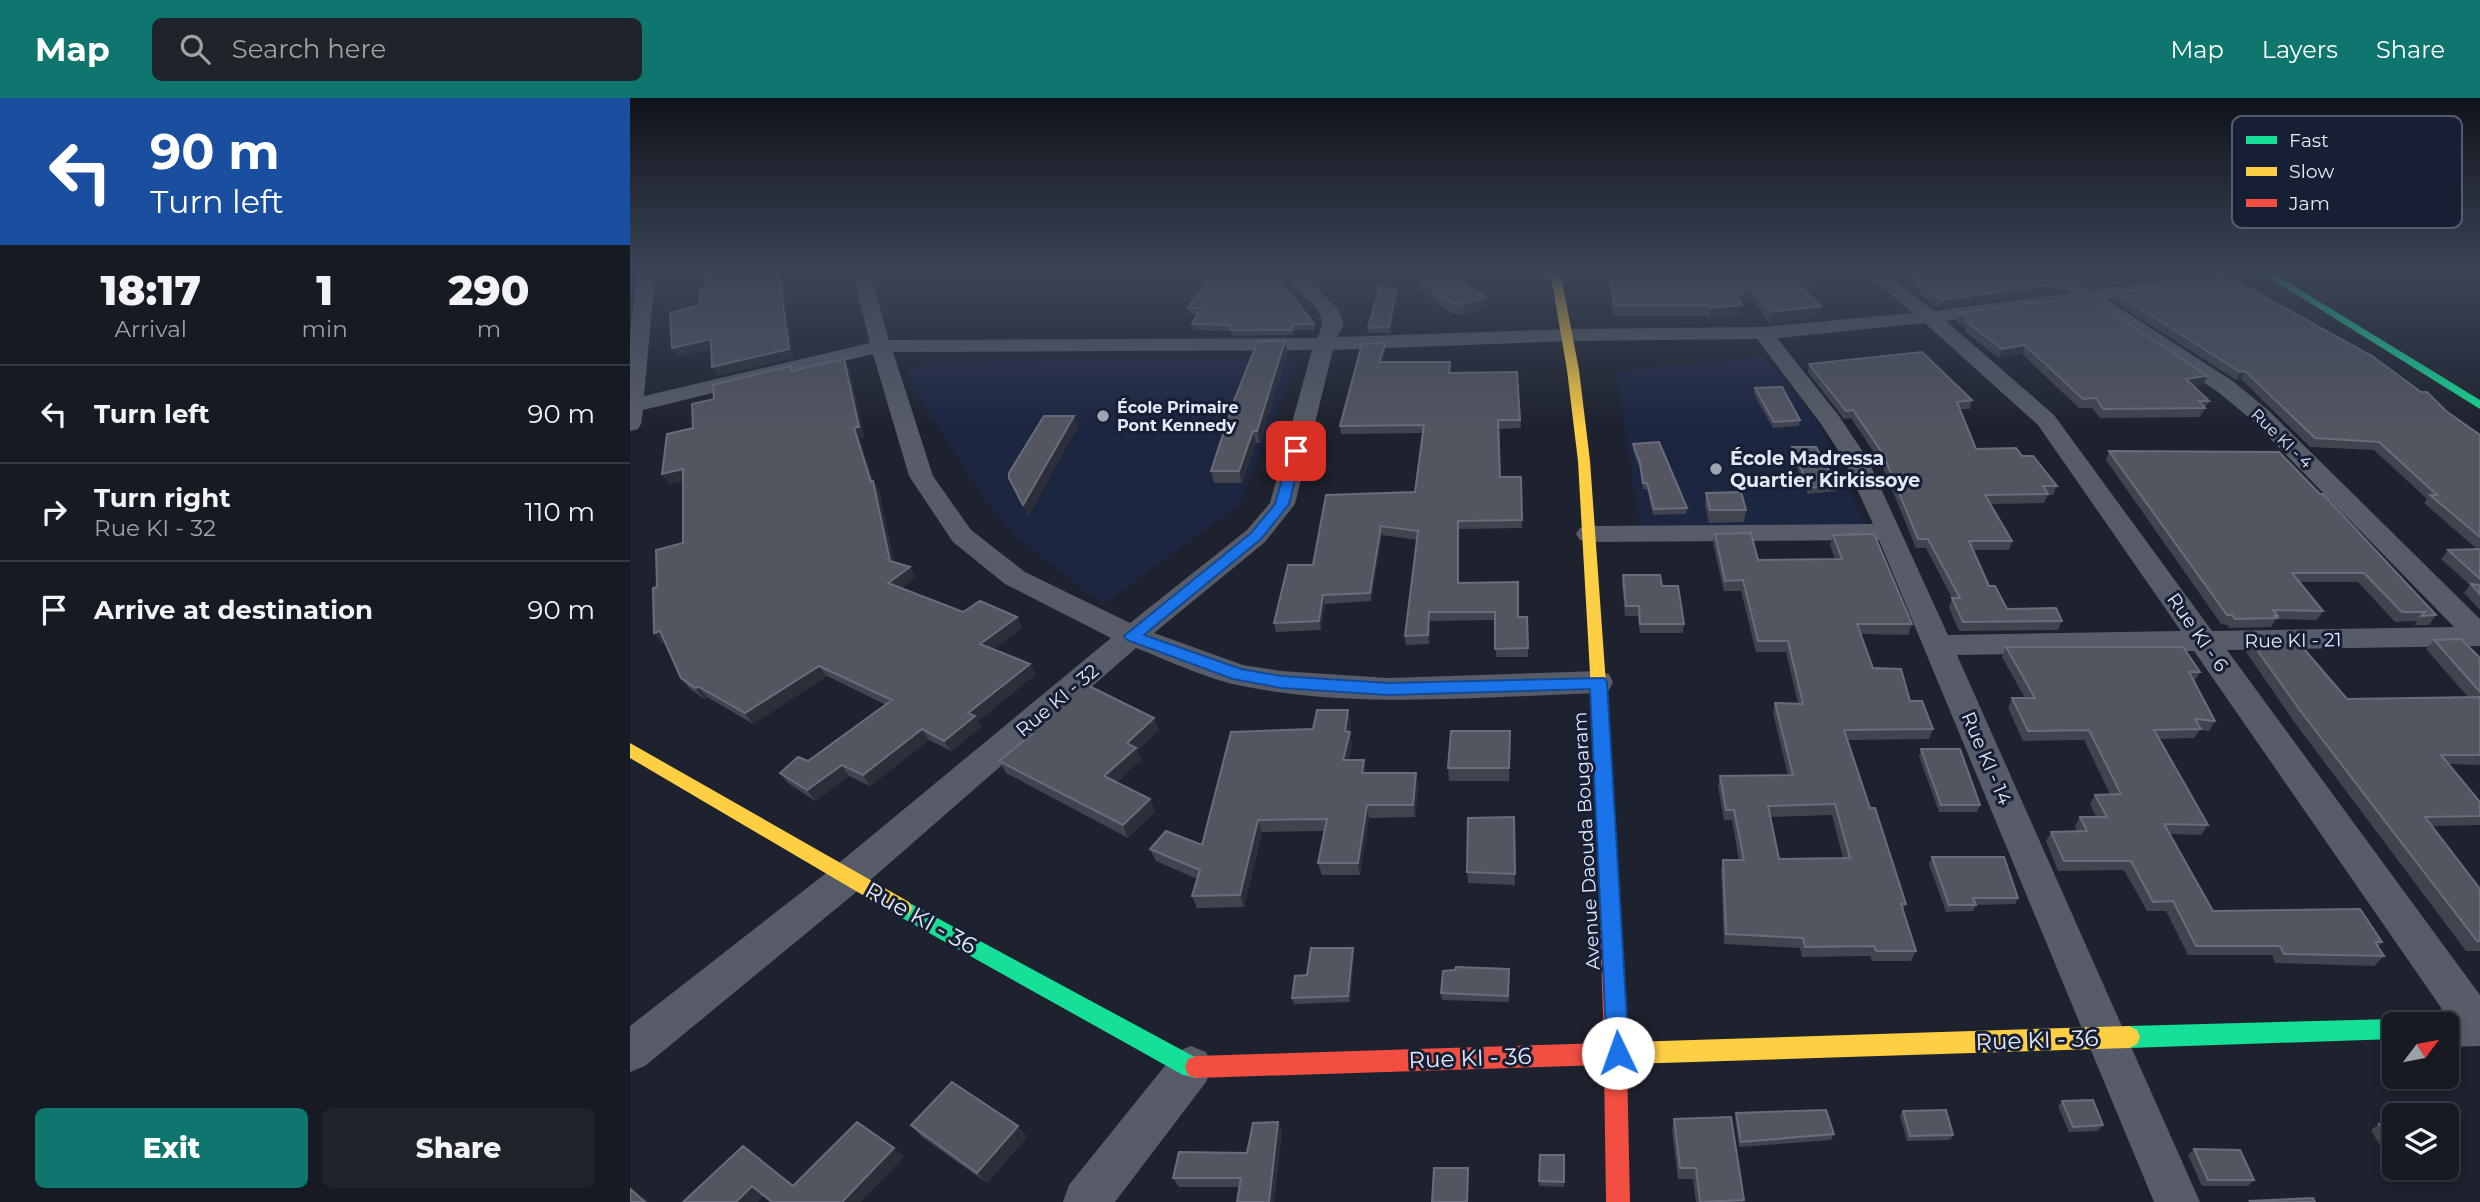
<!DOCTYPE html>
<html lang="en">
<head>
<meta charset="utf-8">
<style>
	body { margin:0; font-family:Montserrat,sans-serif; background:#1f232a; color:#f1f3f6; height:100vh; display:flex; flex-direction:column; font-size:26px; white-space:nowrap }
	* { box-sizing:border-box; margin:0 }
	p { font-size:23px; color:#9ea1a5 }
	.icon { flex:none; width:38px; height:38px; fill:none; stroke:currentColor; stroke-width:2; stroke-linecap:round; stroke-linejoin:round }
	.map { position:relative; flex:1; overflow:hidden }
	.drawer { display:flex; flex-direction:column; background:#161a22; width:630px }
	.drawer>* { flex:none }
	.hud { background:#1a4fa0; color:#fff; overflow:hidden }
	.needle { width:46px; rotate:58deg }
	.buttons { position:absolute; left:1752px; top:914px; display:grid; gap:14px }
	.buttons a { display:grid; place-items:center; width:77px; height:77px; border-radius:10px; background:#161a22; box-shadow:0 4px 10px #0003,0 0 0 2px #353840; font-size:35px }
	.pin { position:absolute; display:grid; place-items:center; width:60px; height:60px; color:#fff; margin:-30px; border-radius:14px; box-shadow:0 4px 10px #0006 }
	.me { position:absolute; width:77px; margin:-38px; rotate:357deg; stroke-linejoin:round; filter:drop-shadow(0 0 5px #0008) }
	.turn { display:flex; align-items:center; gap:24px; height:147px; padding:0 35px; font-size:32px }
	.turn .icon { width:91px; height:91px; stroke-width:2.5 }
	.turn b { display:block; font-size:49px; line-height:60px }
	.eta { display:flex; justify-content:space-evenly; align-items:center; height:119px; text-align:center }
	.eta b { font-size:42px; font-weight:800; line-height:49px }
	.action { display:flex; gap:14px; margin-top:auto; padding:14px 35px }
	.action a { flex:1; height:80px; border-radius:10px; background:#0f766e; color:#fff; font-size:28px; font-weight:800; line-height:80px; text-align:center }
	.action a+a { background:#1f232a; color:#f1f3f6 }
	ul { padding:0; list-style:none }
	li { display:flex; align-items:center; gap:21px; height:98px; padding:0 35px; border-top:2px solid #353840 }
	li div { flex:1 }
	li b { display:block; font-size:26px }
	li em { font-style:normal }
	header { display:flex; align-items:center; gap:42px; box-sizing:border-box; height:98px; padding:0 35px; background:#0f766e; color:#fff }
	header strong { font-size:33px }
	nav { display:flex; gap:38px; margin-inline-start:auto; font-size:24px }
	.search { width:490px; height:63px; background:#1f232a; display:flex; align-items:center; gap:18px; box-sizing:border-box; padding:0 24px; border-radius:10px; color:#9ea1a5; font-size:26px }
	main { display:flex; flex:1; min-height:0 }
	.map>svg:first-child { display:block }
</style>
</head>
<body>
<header>
<strong>Map</strong>
<div class="search"><svg class="icon" aria-label="search" viewBox="0 0 24 24"><circle cx="10" cy="10" r="6"/><path d="M15 15l6 6"/></svg>Search here</div>
<nav><a>Map</a><a>Layers</a><a>Share</a></nav>
</header>
<main>
<section class="drawer">
<div class="hud">
<div class="turn"><svg class="icon" aria-label="left" viewBox="0 0 24 24"><path d="M17 20v-9H6M10 6l-5 5 5 5"/></svg><div><b>90 m</b>Turn left</div></div>
</div>
<div class="eta">
<div><b>18:17</b><p>Arrival</p></div>
<div><b>1</b><p>min</p></div>
<div><b>290</b><p>m</p></div>
</div>
<ul>
<li><svg class="icon" aria-label="left" viewBox="0 0 24 24"><path d="M17 20v-9H6M10 6l-5 5 5 5"/></svg><div><b>Turn left</b></div><em>90 m</em></li>
<li><svg class="icon" aria-label="right" viewBox="0 0 24 24"><path d="M7 20v-9h11M14 6l5 5-5 5"/></svg><div><b>Turn right</b><p>Rue KI - 32</p></div><em>110 m</em></li>
<li><svg class="icon" aria-label="arrive" viewBox="0 0 24 24"><path d="M6 21V4h12l-3 4 3 4H6"/></svg><div><b>Arrive at destination</b></div><em>90 m</em></li>
</ul>
<div class="action"><a>Exit</a><a>Share</a></div>
</section>
<div class="map">
<svg width="1850" height="1104" viewBox="0 0 1850 1104">
	<rect width="100%" height="100%" fill="#1e222e"/>
	<!-- built -->
	<path fill="#1d2641" d="M1134,258L1188,325L1236,427L1010,430L986,273Z
		M668,260L610,406L473,507L385,438L354,401L274,275L301,263Z"/>
	<g fill="none" stroke-linecap="round" stroke-linejoin="round">
		<!-- street -->
		<path fill="#575c68" fill-rule="evenodd" d="M7,177H25L14,298L240,245L223,177H241L259,242L687,240C704,209 669,201 654,177H673L709,212L714,227L707,239L940,231L1133,229L1283,215L1238,177H1258L1304,213L1440,195L1417,177H1438L1461,192L1577,177H1624L1621,181L1615,182L1476,201L1604,284L1639,313L1850,521V548L1597,552L1850,897V948L1816,949V926H1797L1801,915L1812,911L1564,553L1327,557L1570,1104H1524L1249,442L959,444L950,442L946,436L950,430L959,428L1243,426L1213,360L1191,326L1127,241L940,243L703,252L665,406L635,444L524,535L613,567L651,573L758,580L968,573L979,576L983,584L979,592L968,595C850,599 728,611 612,588C576,581 540,563 506,550L230,791L15,968L0,974V928L204,769L481,540L375,486L323,444L279,378L243,256L13,312L11,326L8,331L0,333V233ZM1454,204L1588,294L1623,323L1824,529L1582,533L1424,317L1316,223ZM1295,225L1408,327L1551,533L1318,537L1237,360L1209,318L1147,240ZM682,252L640,405L617,432L500,525L395,474L341,432L303,378L263,254Z
			M561,948L576,954L582,969L576,984L485,1104H433L439,1087L546,954Z"/>
		<!-- fast -->
		<path fill="#16e098" fill-rule="evenodd" d="M1635,177H1646L1850,302V311Z
			M272,801L563,958L574,961L577,969L574,977L566,980L553,977L265,816L262,810L265,804Z
			M1764,921L1773,926H1764V941L1499,950L1491,946L1488,939L1491,932L1499,928Z"/>
		<!-- slow -->
		<path fill="#ffcf43" fill-rule="evenodd" d="M913,177H924L932,183L949,272L960,363L979,628L977,632H965L963,628L948,363L937,272L922,184Z
			M0,645L279,804L282,810L279,816L272,819L265,816L0,660Z
			M1499,928L1507,932L1510,939L1507,946L1499,950L1000,966L992,963L989,955L992,947L1000,944Z"/>
		<!-- jam -->
		<path fill="#f24e42" fill-rule="evenodd" d="M971,622L977,624L979,628L996,944L1008,947L1011,955L1008,963L997,966L1000,1104H976L974,967L566,980L558,977L555,969L558,961L566,958L974,945L963,628L965,624Z"/>
	</g>
	<!-- wall -->
	<path fill="#41444f" fill-rule="evenodd" d="M581,177L684,226L685,232H664L662,237L602,238L601,233L564,232L562,226L568,216H560L558,210Z
		M979,177H1201L1200,184L1169,188L1189,219L1140,226L1121,200L1111,206L1110,218L1078,221L1076,218H983Z
		M1266,177H1425L1433,193L1308,210Z
		M1442,177H1559L1462,189Z
		M789,181L856,199V210L833,217L822,216L790,192Z
		M766,192L767,198L760,235H739L738,230Z
		M1486,195L1816,313L1850,337V512L1834,495L1840,487L1811,461L1818,452L1847,451L1794,405L1797,401L1744,352L1680,349L1611,281L1606,282L1483,203Z
		M1330,215L1577,278L1573,287L1564,288L1579,303L1570,319L1470,320L1462,310H1449L1392,256L1369,260L1334,233L1335,230L1327,224Z
		M655,243L657,255L630,345H626L612,385H584L581,373Z
		M756,245V253L752,264H820L821,275L887,274L891,330L869,331L870,379H891L892,430L829,431L828,485L888,519H897L898,559H866L865,522L800,523L799,546L776,547L775,538L787,442L752,437L741,503L695,506L691,532L646,534L644,525L683,467L785,394L793,335L711,336L710,328Z
		M1179,266L1342,302L1340,311H1330L1346,351L1392,358L1427,388L1423,397H1418L1414,405L1360,406L1382,443L1379,452H1343L1359,488L1377,511L1432,523L1428,532L1329,533L1319,510L1322,500L1296,450H1286L1251,365L1221,320L1214,321L1178,274Z
		M219,270L234,339L229,340L243,383L249,393L264,464L280,469L285,479L271,490L333,514L387,519L392,530L363,551L400,566L405,577L348,623L351,629L321,653L299,642L240,688L219,678L185,703L158,685L150,675L178,663L256,607L197,578L123,626L77,599L74,601L60,591L51,580L36,544L32,545L24,535L27,489L53,445V383L39,386L32,376L63,330L84,301L163,272Z
		M1125,290L1170,322L1169,328L1143,330L1124,296Z
		M1003,346L1057,410L1056,416L1023,417L1017,391H1013L1010,371L1003,353Z
		M1162,349L1207,387L1206,393L1178,396L1161,355Z
		M1479,353L1649,354L1806,517L1799,527H1784L1787,523L1765,524L1728,484H1670L1693,513L1687,522L1646,521L1641,529L1599,530L1597,527L1591,526L1476,362Z
		M1076,395L1116,412L1114,424L1079,425L1075,407Z
		M1085,436L1128,462L1205,461L1200,447L1203,437L1282,526L1278,537L1231,536L1243,570L1280,603L1303,631L1299,641L1217,642L1240,710L1276,806L1273,812L1286,853L1281,863H1242L1240,858L1172,859L1170,850L1094,846L1091,772L1093,762H1109L1102,722H1094L1088,688L1090,678L1158,677L1143,615L1145,605L1168,606L1156,554H1126L1111,493H1094L1083,446ZM1202,717L1213,760L1149,761L1140,719Z
		M993,477L1032,488L1054,526L1053,535H1010L1008,518H995L992,486Z
		M1804,542L1850,560V667L1819,666L1850,704V727L1802,728L1850,791V853H1836L1665,625L1616,554L1622,545L1717,601L1838,599L1796,551Z
		M1376,549L1570,574L1564,584L1585,623L1579,633L1570,632L1564,640L1529,641L1578,727L1571,737L1540,736L1583,813L1752,844L1748,849L1754,858L1744,868L1645,865L1642,857H1558L1536,813H1517L1494,772L1428,773L1416,743L1421,734L1447,733L1445,728L1450,719H1466L1460,706L1465,697L1480,696L1454,642L1393,643L1378,610L1382,600H1395L1372,559Z
		M721,625L719,634L722,646L718,662L736,675H786L788,687L785,719L739,720L730,777H692L688,765L694,733L632,734L614,809L567,810L562,798L567,781L526,763L520,751L572,747L683,631Z
		M529,632L507,653L511,662L486,684L520,701L525,714L498,740L376,675L369,663L398,639L395,633Z
		M880,633L879,683H819L818,670Z
		M1291,651L1350,707L1347,714H1309L1289,658Z
		M884,719L885,787L838,785L837,774Z
		M1302,759L1388,800L1385,806L1346,807L1343,813L1316,814L1299,766Z
		M724,856L720,904L664,906L662,900Z
		M879,871V904L812,902L811,895Z
		M1432,1003L1473,1027L1468,1033L1439,1034L1428,1008Z
		M1273,1013L1323,1037L1320,1042L1277,1043L1270,1018Z
		M1106,1015L1204,1036L1201,1042L1109,1049L1105,1020Z
		M1044,1021L1114,1102L1113,1104H1066L1063,1081H1048L1042,1032Z
		M648,1024L652,1033L644,1104H607L609,1089H549L543,1080L617,1055Z
		M1749,1026H1764V1059H1757L1741,1032Z
		M281,1027L388,1028L397,1039L357,1085L292,1039Z
		M1816,1035L1827,1054L1819,1059H1816Z
		M1564,1051L1624,1082L1618,1088H1572L1558,1057Z
		M910,1057H934V1089L909,1088Z"/>
	<!-- shaded-wall -->
	<path fill="#2c2f3a" d="M149,177H152L164,260L88,278L82,269Z
		M1172,177H1201L1200,184L1157,189L1159,178Z
		M1502,177H1559L1462,189L1464,181Z
		M1436,185L1433,193L1308,210L1311,202Z
		M1122,189L1121,200L1110,207H1112L1110,218L1078,221L1080,210L1107,198Z
		M766,192L767,198L760,235L759,229Z
		M856,199V210L833,217V206Z
		M1191,208L1189,219L1140,226L1142,214Z
		M81,241L86,250L48,259L42,250Z
		M655,243L657,255L630,345L627,333Z
		M756,245V253L750,272L749,264Z
		M1395,247L1392,256L1369,260L1372,251Z
		M214,261L219,270L234,339L229,340L243,384L249,393L266,474L260,463L224,330Z
		M1615,273L1611,281L1606,282L1610,274Z
		M1577,278L1573,287L1551,290L1556,281Z
		M444,318L448,329L398,419L393,407Z
		M623,333L626,345L612,385L609,373Z
		M53,371L59,381L39,386L32,376Z
		M751,428L752,437L741,503L740,495Z
		M280,469L285,479L264,495L258,485Z
		M693,497L695,506L691,532L689,523Z
		M799,514L800,523L799,546L798,537Z
		M387,519L392,530L355,557L350,546Z
		M30,533L39,543L32,545L24,535Z
		M400,566L405,577L348,623L351,629L321,653L314,643L338,615Z
		M189,568L197,578L123,626L115,615Z
		M69,589L77,599L74,601L65,590Z
		M718,612L721,625L719,638L720,634L722,646L715,674L713,662L715,633Z
		M524,620L529,632L507,653L511,662L480,691L474,678L497,645Z
		M292,631L299,642L240,688L233,677Z
		M734,662L736,675H732Z
		M212,667L219,678L185,703L177,692Z
		M786,675L788,687L785,719L783,707Z
		M520,701L525,714L498,740L493,727Z
		M737,707L739,720L730,777L728,765Z
		M628,722L632,734L614,809L610,797Z
		M723,850L724,856L720,904L718,898Z
		M648,1024L652,1033L644,1104H639Z
		M388,1028L397,1039L357,1085L347,1075Z
		M264,1050L274,1059L231,1104H212Z
		M838,1070L839,1079L838,1104H837Z
		M0,1088L19,1104H15L0,1091Z
		M122,1088L135,1097L128,1104H106Z"/>
	<!-- building -->
	<path fill="#535661" stroke="#696d79" stroke-width="2" fill-rule="evenodd" d="M75,177H149L159,251L82,269L81,241L42,250L40,215L70,207V192L75,191Z
		M581,177H642L660,195L684,226H663L661,232H601L602,227L562,226L571,210H558Z
		M980,177H1172L1159,178L1191,208L1142,214L1122,189L1107,198L1112,207L1080,210L1077,207H984Z
		M1278,177H1425L1436,185L1311,202Z
		M1457,177H1502L1464,181Z
		M1600,180L1742,258L1791,294H1797L1816,313L1850,337V439L1800,397H1807L1749,344L1685,340L1615,273L1610,274L1486,195Z
		M789,181L831,183L856,199L833,206L821,205Z
		M750,188L766,192L759,229L738,230Z
		M1457,198L1577,278L1556,281L1579,303H1569L1575,310L1473,311L1466,300L1453,301L1395,247L1372,251L1337,224L1341,223L1330,215Z
		M628,243H655L627,333H623L609,373H581L605,300Z
		M756,245L749,264H820L819,275L887,274L890,322H868L870,379H891L892,422L828,423V485L888,484V519H897L898,550L865,551V514H799L798,537L775,538L788,433L751,428L740,495L693,497L689,523L644,525L658,467H683L696,397L785,394L794,327L710,328L732,246Z
		M1292,254L1342,302L1327,304L1346,351L1386,350L1392,358H1403L1427,388H1413L1418,396L1355,397L1382,443H1339L1359,488H1365L1377,511L1426,510L1432,523L1333,524L1322,500H1330L1298,441H1288L1253,356L1223,312L1216,313L1179,266Z
		M214,261L229,329L224,330L241,384L243,383L260,463L280,469L258,485L333,514L350,503L387,519L350,546L400,566L338,615L345,618L314,643L292,631L233,677L212,667L177,692L150,675L168,659L178,663L262,602L189,568L115,615L69,589L65,590L51,580L30,533L24,535L23,490L27,489L26,452L53,445V371L32,376L37,336L63,330L62,306L84,301L83,287L161,268V273Z
		M1152,289L1170,322L1144,324L1125,290Z
		M414,318H444L393,407L379,380V375Z
		M1029,344L1057,410L1024,411L1017,385H1013L1010,365L1003,346Z
		M1162,349H1186L1207,387L1179,390Z
		M1479,353L1649,354L1690,396H1693L1806,517L1791,518L1795,514H1772L1734,475H1662L1693,513L1643,512L1648,518H1645L1647,520L1605,521L1602,517H1597Z
		M1111,394L1116,412H1080L1076,395Z
		M1121,435L1128,462L1212,461L1203,437L1244,436L1282,526H1227L1243,570L1271,571L1280,603H1292L1303,631L1214,632L1240,710H1245L1276,806H1271L1286,853H1246L1244,848L1175,849L1173,840L1096,836L1093,762H1114L1104,712H1096L1090,678L1163,677L1145,605L1173,606L1158,543H1128L1113,482L1095,483L1085,436ZM1205,706L1220,760L1149,761L1138,708Z
		M1850,451V481L1818,452Z
		M993,477H1030L1032,488H1048L1054,526H1010L1009,508H996Z
		M1841,486L1850,487V496Z
		M1831,541L1850,560V594L1804,542Z
		M1668,544L1717,601L1850,599V657H1811L1850,704V718L1795,719L1850,791V843H1847L1672,615L1622,545Z
		M1376,549H1553L1570,574H1559L1585,623L1565,621L1571,631L1524,632L1578,727L1534,726L1583,813L1730,811L1752,844H1745L1754,858L1654,856L1650,848H1566L1543,803L1523,804L1501,763H1434L1421,734L1457,733L1450,719H1477L1465,697L1491,696L1459,632L1398,633L1382,600H1405Z
		M451,584L524,620L497,645L506,650L474,678L520,701L493,727L369,663L402,636L395,633Z
		M687,612H718L715,633L720,634L713,662H734L732,675H786L783,707H737L728,765H688L697,721L628,722L610,797L562,798L570,772L520,751L536,733L572,747L601,634L683,631Z
		M821,633H880L879,670H818Z
		M1291,651H1330L1350,707H1311Z
		M884,719L885,776L837,774L838,720Z
		M1302,759H1374L1388,800H1343L1346,807H1319Z
		M681,850H723L718,898L662,900L665,878L677,877Z
		M826,869L879,871L878,898L811,895L813,873L825,872Z
		M322,984L388,1028L347,1075L281,1027Z
		M1463,1002L1473,1027L1443,1029L1432,1003Z
		M1196,1012L1204,1036L1111,1044L1106,1015Z
		M1316,1012L1323,1037L1280,1038L1273,1013Z
		M1101,1019L1114,1102L1070,1104L1066,1070H1050L1044,1021Z
		M227,1024L264,1050L212,1104H142L122,1088L106,1104H53L113,1048L163,1088Z
		M648,1024L639,1104H607L611,1080H543L549,1054L617,1055L623,1025Z
		M1749,1026H1764V1052Z
		M1816,1035L1827,1054H1816Z
		M1564,1051L1610,1052L1624,1082H1578Z
		M910,1057H934V1084L909,1083Z
		M804,1070H838L837,1104H802Z
		M0,1091L15,1104H0Z
		M1683,1100L1685,1104H1621L1620,1103Z"/>
	<!-- sky -->
	<linearGradient id="sky" x2="0" y2="1"><stop stop-color="#101319"/><stop offset="0.53" stop-color="#3b4457"/><stop offset="1" stop-color="#3b4457" stop-opacity="0"/></linearGradient>
	<rect width="1850" height="331" fill="url(#sky)"/>
	<!-- route -->
	<path fill="#1a73e8" stroke="#114b97" stroke-width="2" d="M666,349L672,353L659,406L631,441L514,537L611,571L651,578L758,585L974,580L977,584L999,955L996,963L988,966L980,963L977,955L960,591L758,597L651,590L603,581L497,542L494,538L621,435L645,406L660,353Z"/>
	<!-- markers -->
	<g fill="#9ea3b2" stroke="#171f35" stroke-width="2.5">
		<circle cx="473" cy="318" r="7"/>
		<circle cx="1086" cy="371" r="7"/>
	</g>
	<g text-anchor="middle" stroke-width="6" stroke-linejoin="round" paint-order="stroke">
		<!-- far-poi labels -->
		<g font-size="16" font-weight="bold" fill="#e3e9f9" stroke="#171f35" text-anchor="start">
			<text x="487" y="315">École Primaire<tspan x="487" dy="18">Pont Kennedy</tspan></text>
		</g>
		<!-- far-street labels -->
		<g font-size="16" fill="#e3e9f9" stroke="#171f35">
			<text transform="translate(1652 340) rotate(44)" y="6">Rue KI - 4</text>
		</g>
		<!-- poi labels -->
		<g font-size="19" font-weight="bold" fill="#e3e9f9" stroke="#171f35" text-anchor="start">
			<text x="1100" y="367">École Madressa<tspan x="1100" dy="22">Quartier Kirkissoye</tspan></text>
		</g>
		<!-- street labels -->
		<g font-size="19" fill="#e3e9f9" stroke="#171f35">
			<text transform="translate(1568 534) rotate(55)" y="7">Rue KI - 6</text>
			<text transform="translate(1663 542) rotate(-1)" y="7">Rue KI - 21</text>
			<text transform="translate(427 602) rotate(-40)" y="7">Rue KI - 32</text>
			<text transform="translate(1357 660) rotate(67)" y="7">Rue KI - 14</text>
			<text transform="translate(956 743) rotate(-93)" y="7">Avenue Daouda Bougaram</text>
		</g>
		<!-- near-street labels -->
		<g font-size="23" fill="#e3e9f9" stroke="#171f35">
			<text transform="translate(291 820) rotate(29)" y="8">Rue KI - 36</text>
			<text transform="translate(1407 942) rotate(-2)" y="8">Rue KI - 36</text>
			<text transform="translate(840 960) rotate(-2)" y="8">Rue KI - 36</text>
		</g>
	</g>
	<!-- legend -->
	<rect x="1602" y="18" width="230" height="112" rx="10" fill="#171f35" stroke="#545c70" stroke-width="2"/>
	<rect x="1616" y="38" width="31" height="8" fill="#16e098"/>
	<rect x="1616" y="69" width="31" height="9" fill="#ffcf43"/>
	<rect x="1616" y="101" width="31" height="8" fill="#f24e42"/>
	<g font-size="19" fill="#e3e9f9">
		<text x="1659" y="49">Fast</text>
		<text x="1659" y="80">Slow</text>
		<text x="1659" y="112">Jam</text>
	</g>
</svg>
<div class="buttons">
<a><svg class="needle" viewBox="-14 -14 28 28"><path d="M0-13l5 13h-10z" fill="#e53935"/><path d="M0 13l5-13h-10z" fill="#9ea1a5"/></svg></a>
<a><svg class="icon" aria-label="layers" viewBox="0 0 24 24"><path d="M12 4l9 5-9 5-9-5zM3 14l9 5 9-5"/></svg></a>
</div>
<div class="pin" style="left:666px;top:353px;background:#d93025"><svg class="icon" aria-label="arrive" viewBox="0 0 24 24"><path d="M6 21V4h12l-3 4 3 4H6"/></svg></div>
<svg class="me" style="left:988px;top:955px" viewBox="-20 -20 40 40"><circle r="19" fill="#fff"/><path d="M0-13L10 11 0 6-10 11z" fill="#1a73e8"/></svg>
</div>
</main>
</body>
</html>
